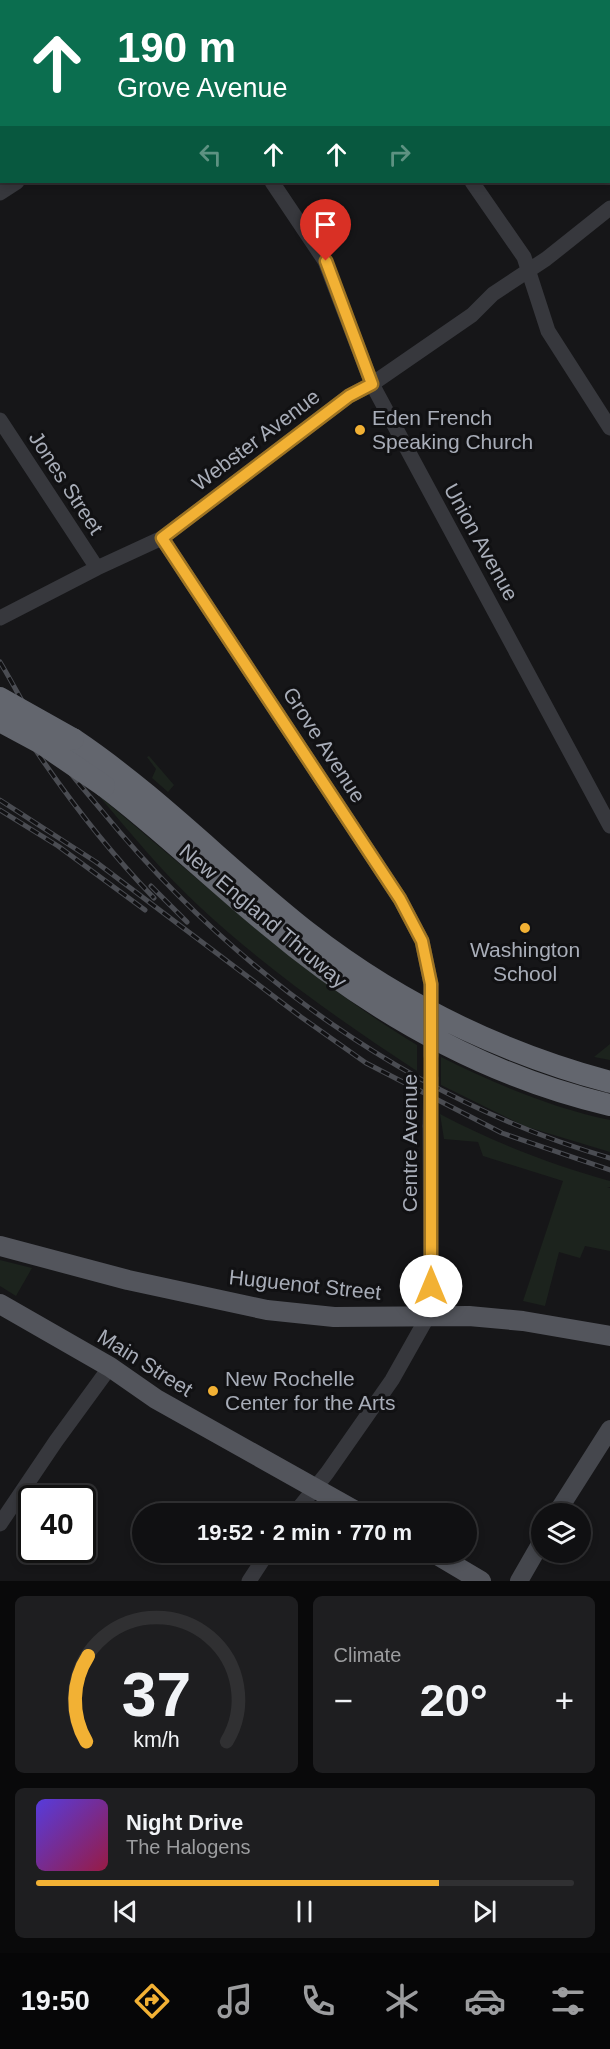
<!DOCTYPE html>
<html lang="en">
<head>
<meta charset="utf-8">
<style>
	body { margin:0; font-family:Helvetica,sans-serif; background:#1e1e20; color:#f1f3f6; height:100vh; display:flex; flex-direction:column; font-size:22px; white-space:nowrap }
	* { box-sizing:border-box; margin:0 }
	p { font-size:20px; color:#9c9d9f }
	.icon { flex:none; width:33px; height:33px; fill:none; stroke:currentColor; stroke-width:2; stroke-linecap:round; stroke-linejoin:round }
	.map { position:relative; height:1581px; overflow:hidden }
	.side { display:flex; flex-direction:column; gap:15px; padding:15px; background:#09090a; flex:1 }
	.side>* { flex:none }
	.hud { position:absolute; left:0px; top:0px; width:610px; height:183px; box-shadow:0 3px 9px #0003,0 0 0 2px #303032; background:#0b6e4f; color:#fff; overflow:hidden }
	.tools { position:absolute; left:531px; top:1503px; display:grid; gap:12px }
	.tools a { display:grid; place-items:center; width:60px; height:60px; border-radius:50%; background:#101012; box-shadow:0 3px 9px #0003,0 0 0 2px #303032; font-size:30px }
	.speed { position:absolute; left:18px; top:1485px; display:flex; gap:12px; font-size:30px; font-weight:700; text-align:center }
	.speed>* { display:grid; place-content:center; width:78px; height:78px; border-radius:50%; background:#101012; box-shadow:0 3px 9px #0003,0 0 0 2px #303032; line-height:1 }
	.speed .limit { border:3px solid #111; border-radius:9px; background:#fff; color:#111 }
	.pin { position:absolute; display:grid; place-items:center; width:51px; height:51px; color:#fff; margin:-62px -26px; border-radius:50% 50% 50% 0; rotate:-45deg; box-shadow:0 0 6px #0007 }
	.pin .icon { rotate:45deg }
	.me { position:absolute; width:66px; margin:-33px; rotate:0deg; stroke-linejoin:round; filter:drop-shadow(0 0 4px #0008) }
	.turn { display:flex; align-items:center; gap:21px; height:126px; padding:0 18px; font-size:27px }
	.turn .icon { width:78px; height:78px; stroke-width:2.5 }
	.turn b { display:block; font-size:42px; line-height:51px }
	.lanes { display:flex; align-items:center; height:57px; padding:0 18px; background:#0003; justify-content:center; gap:30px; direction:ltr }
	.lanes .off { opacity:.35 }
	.big { font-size:45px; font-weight:800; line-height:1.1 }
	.side .widget { flex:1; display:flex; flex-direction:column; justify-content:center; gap:9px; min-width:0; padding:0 21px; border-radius:9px; background:#1e1e20 }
	.side .dial { align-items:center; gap:0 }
	.dial svg { height:156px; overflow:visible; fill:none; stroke:#303032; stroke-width:7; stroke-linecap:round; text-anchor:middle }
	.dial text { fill:#f1f3f6; stroke:none }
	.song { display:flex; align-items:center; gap:18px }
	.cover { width:72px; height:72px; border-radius:9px; background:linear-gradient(135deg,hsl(250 70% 55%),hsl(340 70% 35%)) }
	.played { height:6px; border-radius:3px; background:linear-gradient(90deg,#f2b134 75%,#303032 75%) }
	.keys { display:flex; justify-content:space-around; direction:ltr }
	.heat { display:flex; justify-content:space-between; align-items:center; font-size:33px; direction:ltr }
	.side .tiles { flex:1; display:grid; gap:15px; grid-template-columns:1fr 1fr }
	.widget:last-child { grid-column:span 2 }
	.trip { position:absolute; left:132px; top:1503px; width:345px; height:60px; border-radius:30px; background:#101012; box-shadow:0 3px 9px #0003,0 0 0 2px #303032; font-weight:800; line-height:60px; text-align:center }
	.tabs { display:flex; height:96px; justify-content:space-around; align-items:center; background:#060607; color:#9c9d9f }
	.tabs .icon { width:42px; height:42px }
	.tabs .on { color:#f2b134 }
	.tabs b { font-size:27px; color:#f1f3f6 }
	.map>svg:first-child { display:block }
	.green { fill:#1c231d }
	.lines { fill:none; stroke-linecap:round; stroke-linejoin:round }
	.tertiary { stroke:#37383d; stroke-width:15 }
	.secondary { stroke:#45474d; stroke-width:18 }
	.primary { stroke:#53555c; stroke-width:20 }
	.motorway { stroke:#63666e; stroke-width:22 }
	.rail-casing { stroke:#4a4c52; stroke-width:5 }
	.rail { stroke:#111113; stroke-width:3; stroke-dasharray:9; stroke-linecap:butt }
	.tertiary-bridge { stroke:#37383d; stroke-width:15 }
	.motorway-bridge { stroke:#63666e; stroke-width:22 }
	.route-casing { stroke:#9d7322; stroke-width:15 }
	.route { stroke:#f2b134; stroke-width:10 }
	.poi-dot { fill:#f2b134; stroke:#111113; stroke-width:2 }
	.labels { text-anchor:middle; stroke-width:6; stroke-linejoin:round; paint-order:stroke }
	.poi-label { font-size:21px; fill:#a8adb8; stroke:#111113; text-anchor:start }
	.street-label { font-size:21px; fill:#a8adb8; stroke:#111113 }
</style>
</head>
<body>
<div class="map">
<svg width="610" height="1581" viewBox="0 0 610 1581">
	<rect width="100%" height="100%" fill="#161618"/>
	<path class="green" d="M 149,756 L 174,785 L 168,792 L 152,778 L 156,769 L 147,757 Z
		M 99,796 C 204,882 301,975 417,1045 L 417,1071 C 342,1022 267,969 201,908 C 164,874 132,835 99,796 Z
		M 610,1044 L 610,1060 L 594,1057 Z
		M 441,1057 C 493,1083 552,1108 610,1120 L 610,1152 L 524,1126 L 441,1085 Z
		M 440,1114 C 495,1143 550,1164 610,1181 L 610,1187 L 607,1187 L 610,1188 L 610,1251 L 585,1246 L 580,1258 L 559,1252 L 545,1306 L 523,1301 L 563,1181 L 483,1156 L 478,1142 L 444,1139 Z
		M 0,1260 L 32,1268 L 16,1296 L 0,1286 Z"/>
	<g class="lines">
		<path class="tertiary" d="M 150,0 L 151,2
			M 347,0 L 348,2
			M 284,2 L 286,0
			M 272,182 L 325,261 L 372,384 L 610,826
			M 472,182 L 524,257 L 548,331 L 610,428
			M 0,193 L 17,182
			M 0,420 L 97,568
			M 162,538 L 400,899 L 422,941 L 431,984
			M 0,618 L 97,568 L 162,538 L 349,396 L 372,384 L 472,315 L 493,294 L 546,259 L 610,208
			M 294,1514 L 327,1473 L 392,1380 L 428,1316 L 431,1304 L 430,1126
			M 0,1524 L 56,1441 L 110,1367
			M 249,1581 L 268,1552"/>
		<path class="secondary" d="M 556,1514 L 610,1429
			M 519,1581 L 542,1541"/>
		<path class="primary" d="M 0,1246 L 128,1280 L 267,1310 L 334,1317 L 469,1316 L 523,1321 L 610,1336
			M 0,1304 L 110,1367 L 156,1399 L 361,1514
			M 432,1552 L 481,1581"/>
		<path class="motorway" d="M 73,739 C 158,796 227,869 307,932 C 398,1003 499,1052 610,1082
			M 104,786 C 161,829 212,879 267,924 C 368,1009 481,1075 610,1105"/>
		<g class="rail-casing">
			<path id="rail" d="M 0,662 C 14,685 26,710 41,733 C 58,760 81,786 102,811 C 233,971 410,1100 610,1158
				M 0,695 C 45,768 95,837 154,898
				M 0,800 L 96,862 L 301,1017 L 366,1063 L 502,1133 L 610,1170
				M 0,810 L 58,846 L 145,910
				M 151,886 L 187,922"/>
		</g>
		<use href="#rail" class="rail"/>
		<path class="tertiary-bridge" d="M 431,984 L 431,1056
			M 430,1126 L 431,1078"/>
		<path class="motorway-bridge" d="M 0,698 L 73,739
			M 0,721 L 41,743 L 104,786"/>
	</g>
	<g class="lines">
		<g class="route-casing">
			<path id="route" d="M 326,261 L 372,384 L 349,396 L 162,538 L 400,899 L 422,941 L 431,984 L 431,1286"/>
		</g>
		<use href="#route" class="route"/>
	</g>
	<g class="poi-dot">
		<circle cx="360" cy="430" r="6"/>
		<circle cx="525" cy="928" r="6"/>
		<circle cx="213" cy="1391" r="6"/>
	</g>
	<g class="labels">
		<g class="poi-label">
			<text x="372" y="425">Eden French<tspan x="372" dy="24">Speaking Church</tspan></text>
			<text x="525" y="957" text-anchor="middle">Washington<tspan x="525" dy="24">School</tspan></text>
			<text x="225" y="1386">New Rochelle<tspan x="225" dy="24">Center for the Arts</tspan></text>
		</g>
		<g class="street-label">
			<text transform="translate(256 440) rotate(-37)" y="7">Webster Avenue</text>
			<text transform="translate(66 483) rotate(57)" y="7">Jones Street</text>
			<text transform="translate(481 542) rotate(61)" y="7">Union Avenue</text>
			<text transform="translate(324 745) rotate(57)" y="7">Grove Avenue</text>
			<text transform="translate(263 916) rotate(40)" y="7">New England Thruway</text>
			<text transform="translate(410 1143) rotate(-90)" y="7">Centre Avenue</text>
			<text transform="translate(305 1285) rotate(6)" y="7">Huguenot Street</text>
			<text transform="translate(145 1363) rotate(32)" y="7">Main Street</text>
		</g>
	</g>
</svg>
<div class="tools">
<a><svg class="icon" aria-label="layers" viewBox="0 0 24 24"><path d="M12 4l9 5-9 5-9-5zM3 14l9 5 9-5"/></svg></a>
</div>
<div class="speed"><div class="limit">40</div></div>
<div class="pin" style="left:326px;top:261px;background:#d93025"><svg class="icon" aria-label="arrive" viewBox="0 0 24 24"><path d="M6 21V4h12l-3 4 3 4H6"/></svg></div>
<svg class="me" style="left:431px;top:1286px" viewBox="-20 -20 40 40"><circle r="19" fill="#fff"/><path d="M0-13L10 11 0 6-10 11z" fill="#f2b134"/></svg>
<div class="trip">19:52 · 2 min · 770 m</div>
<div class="hud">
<div class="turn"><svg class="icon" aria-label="ahead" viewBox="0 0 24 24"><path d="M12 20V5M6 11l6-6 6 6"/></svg><div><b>190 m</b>Grove Avenue</div></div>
<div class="lanes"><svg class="icon off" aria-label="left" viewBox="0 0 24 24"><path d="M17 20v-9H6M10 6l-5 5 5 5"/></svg><svg class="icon" aria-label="ahead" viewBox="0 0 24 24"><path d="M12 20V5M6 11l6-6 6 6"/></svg><svg class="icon" aria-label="ahead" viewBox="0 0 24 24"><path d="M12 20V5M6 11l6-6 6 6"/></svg><svg class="icon off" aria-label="right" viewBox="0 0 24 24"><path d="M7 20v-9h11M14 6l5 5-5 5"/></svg></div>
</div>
</div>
<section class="side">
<div class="tiles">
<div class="widget dial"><svg viewBox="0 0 100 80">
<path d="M14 69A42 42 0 1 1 86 69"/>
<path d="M14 69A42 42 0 0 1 15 25" stroke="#f2b134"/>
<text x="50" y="56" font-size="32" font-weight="700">37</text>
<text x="50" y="72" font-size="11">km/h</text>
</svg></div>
<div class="widget"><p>Climate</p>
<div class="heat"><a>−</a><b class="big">20°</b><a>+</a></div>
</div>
<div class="widget">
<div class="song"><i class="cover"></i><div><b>Night Drive</b><p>The Halogens</p></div></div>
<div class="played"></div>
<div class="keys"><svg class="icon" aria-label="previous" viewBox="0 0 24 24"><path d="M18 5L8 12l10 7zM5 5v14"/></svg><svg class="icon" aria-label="pause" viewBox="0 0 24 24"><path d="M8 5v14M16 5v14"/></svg><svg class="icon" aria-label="next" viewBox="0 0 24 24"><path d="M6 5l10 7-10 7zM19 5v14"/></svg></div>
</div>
</div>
</section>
<nav class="tabs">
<b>19:50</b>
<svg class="icon on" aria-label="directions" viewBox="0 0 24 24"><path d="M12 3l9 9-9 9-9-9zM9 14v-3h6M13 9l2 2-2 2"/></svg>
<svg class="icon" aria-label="music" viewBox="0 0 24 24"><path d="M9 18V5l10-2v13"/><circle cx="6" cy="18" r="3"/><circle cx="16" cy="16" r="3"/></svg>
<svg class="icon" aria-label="phone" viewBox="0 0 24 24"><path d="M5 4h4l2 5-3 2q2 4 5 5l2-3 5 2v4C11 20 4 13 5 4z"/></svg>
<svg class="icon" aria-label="climate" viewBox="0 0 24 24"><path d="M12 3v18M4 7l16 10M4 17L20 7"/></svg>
<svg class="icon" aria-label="car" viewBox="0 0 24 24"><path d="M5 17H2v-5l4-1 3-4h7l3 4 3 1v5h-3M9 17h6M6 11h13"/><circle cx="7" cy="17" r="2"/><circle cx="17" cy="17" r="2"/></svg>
<svg class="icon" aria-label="filters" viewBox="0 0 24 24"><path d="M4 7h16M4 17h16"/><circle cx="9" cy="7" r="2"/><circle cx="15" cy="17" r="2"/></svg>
</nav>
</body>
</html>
